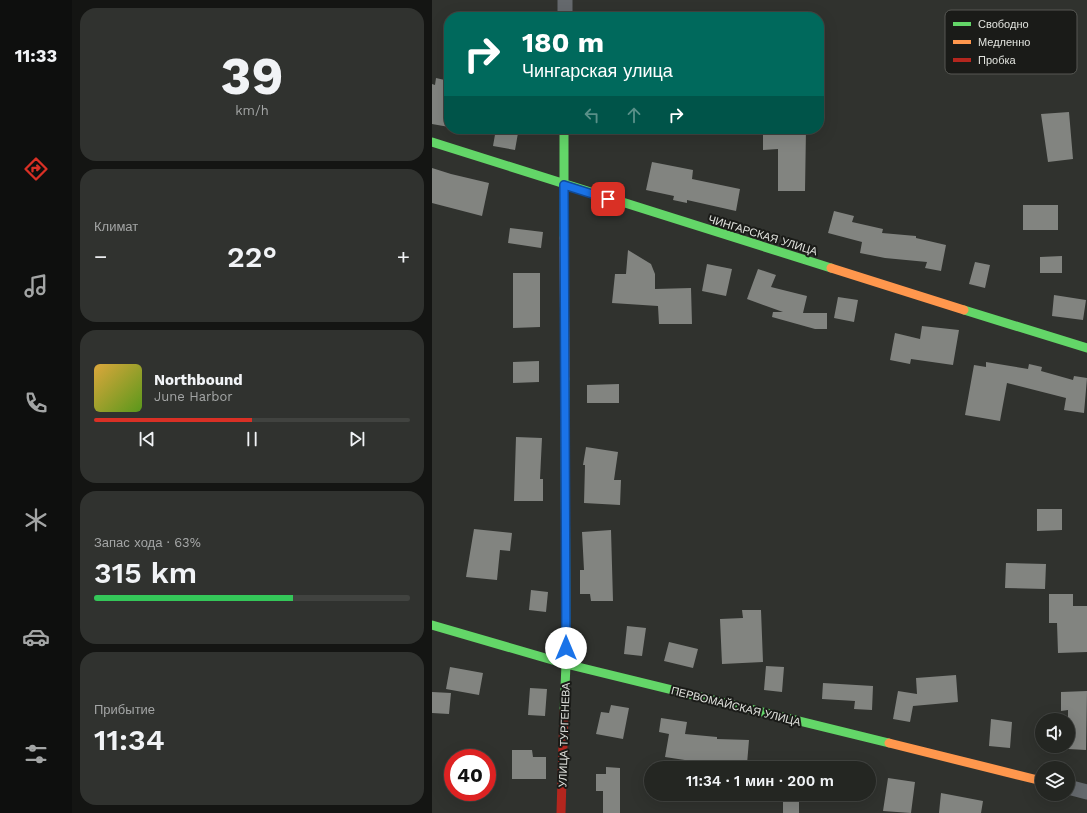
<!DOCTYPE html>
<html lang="ru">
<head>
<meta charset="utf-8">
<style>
	body { margin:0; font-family:"Work Sans",sans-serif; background:#30322f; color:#f1f3f6; height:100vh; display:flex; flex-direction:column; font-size:15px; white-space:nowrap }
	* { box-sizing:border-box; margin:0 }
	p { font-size:13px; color:#a3a5a5 }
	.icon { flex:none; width:22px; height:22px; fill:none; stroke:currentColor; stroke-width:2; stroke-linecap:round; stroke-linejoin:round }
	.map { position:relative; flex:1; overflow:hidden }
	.details { display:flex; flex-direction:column; gap:8px; padding:8px; background:#141513; width:360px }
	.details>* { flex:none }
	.banner { position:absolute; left:12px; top:12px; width:380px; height:122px; border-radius:16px; box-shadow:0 4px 16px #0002,0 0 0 1px #414340; background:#00695c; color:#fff; overflow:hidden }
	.tools { position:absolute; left:603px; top:713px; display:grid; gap:8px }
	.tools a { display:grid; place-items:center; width:40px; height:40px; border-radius:50%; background:#242622; box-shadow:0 4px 16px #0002,0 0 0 1px #414340; font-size:20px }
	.speed { position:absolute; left:12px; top:749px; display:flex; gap:8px; font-size:20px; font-weight:700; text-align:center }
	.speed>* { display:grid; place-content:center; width:52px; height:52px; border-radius:50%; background:#242622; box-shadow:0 4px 16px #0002,0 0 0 1px #414340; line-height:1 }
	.speed .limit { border:6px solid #d22; background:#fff; color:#111 }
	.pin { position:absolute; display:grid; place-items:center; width:34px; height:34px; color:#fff; margin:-17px; border-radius:8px; box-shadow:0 2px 6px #0006 }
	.me { position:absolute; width:44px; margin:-22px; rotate:0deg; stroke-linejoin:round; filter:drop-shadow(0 0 3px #0008) }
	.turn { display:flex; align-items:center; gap:14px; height:84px; padding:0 12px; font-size:18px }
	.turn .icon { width:52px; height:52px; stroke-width:2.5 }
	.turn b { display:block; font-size:28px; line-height:34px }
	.lanes { display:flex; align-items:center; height:38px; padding:0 12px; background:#0003; justify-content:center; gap:20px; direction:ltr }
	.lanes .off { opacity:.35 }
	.big { font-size:30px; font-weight:600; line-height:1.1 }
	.details .tile { flex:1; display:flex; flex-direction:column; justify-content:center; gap:6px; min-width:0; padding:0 14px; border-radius:16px; background:#30322f }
	.details .dial { align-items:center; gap:0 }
	.dial b { font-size:52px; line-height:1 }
	.song { display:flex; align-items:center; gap:12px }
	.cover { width:48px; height:48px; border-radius:6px; background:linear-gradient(135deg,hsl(40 70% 55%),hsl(90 70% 35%)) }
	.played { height:4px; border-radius:2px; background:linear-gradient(90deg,#d93025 50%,#414340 50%) }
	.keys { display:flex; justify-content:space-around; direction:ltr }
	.heat { display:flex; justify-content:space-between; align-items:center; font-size:22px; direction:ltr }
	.charge { height:6px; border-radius:3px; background:linear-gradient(90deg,#34c759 63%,#414340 0) }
	.trip { position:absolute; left:212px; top:761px; width:232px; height:40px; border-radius:20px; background:#242622; box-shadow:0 4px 16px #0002,0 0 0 1px #414340; font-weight:600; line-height:40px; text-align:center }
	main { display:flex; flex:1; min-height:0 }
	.menu { display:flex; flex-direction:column; width:72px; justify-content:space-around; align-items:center; background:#0e0f0e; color:#a3a5a5 }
	.menu .icon { width:28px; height:28px }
	.menu .active { color:#d93025 }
	.menu b { font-size:18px; color:#f1f3f6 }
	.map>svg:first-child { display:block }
	.building { fill:#828480 }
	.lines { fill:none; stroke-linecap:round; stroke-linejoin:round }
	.street { stroke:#65696d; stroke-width:15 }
	.fast { stroke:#63d668; stroke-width:9 }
	.slow { stroke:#ff974d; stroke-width:9 }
	.jam { stroke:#b3261e; stroke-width:9 }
	.route-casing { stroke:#114b97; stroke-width:10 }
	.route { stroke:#1a73e8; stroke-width:7 }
	.labels { text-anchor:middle; stroke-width:4; stroke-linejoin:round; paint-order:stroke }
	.street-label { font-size:11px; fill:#e1e3de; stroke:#1a1b18 }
	.key { fill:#1a1b18; stroke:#565753; stroke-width:1 }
	.key-label { font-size:11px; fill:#e1e3de }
</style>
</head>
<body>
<main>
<nav class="menu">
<b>11:33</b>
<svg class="icon active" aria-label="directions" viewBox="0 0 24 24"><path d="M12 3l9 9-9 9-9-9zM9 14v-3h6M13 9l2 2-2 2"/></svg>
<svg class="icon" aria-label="music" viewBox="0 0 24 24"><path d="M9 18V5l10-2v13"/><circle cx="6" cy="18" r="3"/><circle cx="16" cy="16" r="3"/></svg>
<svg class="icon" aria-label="phone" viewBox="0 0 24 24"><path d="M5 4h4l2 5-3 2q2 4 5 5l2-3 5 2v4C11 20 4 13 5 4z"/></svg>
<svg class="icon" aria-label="climate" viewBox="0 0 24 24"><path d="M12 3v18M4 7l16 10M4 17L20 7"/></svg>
<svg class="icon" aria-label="car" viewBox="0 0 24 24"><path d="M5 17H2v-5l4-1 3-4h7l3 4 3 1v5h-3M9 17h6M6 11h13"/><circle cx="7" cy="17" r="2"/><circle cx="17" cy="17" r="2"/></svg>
<svg class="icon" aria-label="filters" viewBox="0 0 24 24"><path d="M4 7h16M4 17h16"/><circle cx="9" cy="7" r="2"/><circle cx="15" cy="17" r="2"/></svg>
</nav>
<section class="details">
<div class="tile dial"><b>39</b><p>km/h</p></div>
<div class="tile"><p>Климат</p>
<div class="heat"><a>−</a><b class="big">22°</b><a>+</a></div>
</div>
<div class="tile">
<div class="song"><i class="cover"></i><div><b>Northbound</b><p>June Harbor</p></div></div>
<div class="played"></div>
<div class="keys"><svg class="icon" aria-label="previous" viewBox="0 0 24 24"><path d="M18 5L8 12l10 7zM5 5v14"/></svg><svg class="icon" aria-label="pause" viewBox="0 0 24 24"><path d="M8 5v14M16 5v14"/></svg><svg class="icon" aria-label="next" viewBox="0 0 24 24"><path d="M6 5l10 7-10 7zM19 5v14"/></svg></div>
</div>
<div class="tile"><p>Запас хода · 63%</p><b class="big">315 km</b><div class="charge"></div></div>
<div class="tile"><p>Прибытие</p><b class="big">11:34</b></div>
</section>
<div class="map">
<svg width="655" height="813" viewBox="0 0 655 813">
	<rect width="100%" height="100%" fill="#30322e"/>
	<path class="building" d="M 4,78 L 17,81 L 17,127 L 0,124 L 0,84 L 3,85 Z
		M 637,112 L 641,159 L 616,162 L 609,114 Z
		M 64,129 L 86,133 L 83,150 L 61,146 Z
		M 331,129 L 374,129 L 373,191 L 346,191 L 346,149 L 331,150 Z
		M 220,162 L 261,170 L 260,179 L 308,189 L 304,211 L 255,200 L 255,203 L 241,200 L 242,196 L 214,190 Z
		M 0,168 L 19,174 L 57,183 L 50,216 L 0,203 Z
		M 591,205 L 626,205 L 626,230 L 591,230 Z
		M 402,211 L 422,216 L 420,222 L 451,229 L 450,233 L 484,236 L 484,238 L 514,245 L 509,271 L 493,268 L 495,262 L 453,258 L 428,253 L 430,242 L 396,233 Z
		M 78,228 L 111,232 L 109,248 L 76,243 Z
		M 196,250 L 219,264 L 223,274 L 223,289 L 259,288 L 260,324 L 227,324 L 226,306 L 180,303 L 183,274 L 194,274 Z
		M 630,256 L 630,273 L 608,273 L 608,257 Z
		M 543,262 L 558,265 L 553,288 L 537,284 Z
		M 275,264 L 300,269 L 294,296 L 270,291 Z
		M 326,269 L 344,275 L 339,287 L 375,296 L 371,313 L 395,313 L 395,329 L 383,329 L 340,317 L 341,312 L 351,312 L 315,299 Z
		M 81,273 L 108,273 L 108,327 L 81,328 Z
		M 622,295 L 654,300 L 651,320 L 620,316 Z
		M 406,297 L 426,300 L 422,322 L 402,318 Z
		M 490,326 L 527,330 L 521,365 L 479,359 L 478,364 L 458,360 L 463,333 L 488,339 Z
		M 107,361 L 107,382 L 81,383 L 81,362 Z
		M 554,362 L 596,369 L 597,364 L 610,367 L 609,371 L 641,380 L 642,376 L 655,378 L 652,413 L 632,410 L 634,398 L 575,383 L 568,421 L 533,415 L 542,365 L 554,367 Z
		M 187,384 L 187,403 L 155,403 L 155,385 Z
		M 84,437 L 110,438 L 108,479 L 111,479 L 111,501 L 82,501 Z
		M 154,447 L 186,452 L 182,480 L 189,480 L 188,505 L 152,503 L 153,465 L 151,465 Z
		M 605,509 L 630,509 L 630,530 L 605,531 Z
		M 42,529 L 80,533 L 78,551 L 68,550 L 65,580 L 34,577 Z
		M 179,530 L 181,601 L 159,601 L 158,594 L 148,594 L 148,570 L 152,570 L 150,532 Z
		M 574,563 L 614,564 L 613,589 L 573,588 Z
		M 99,590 L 116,592 L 114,612 L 97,610 Z
		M 617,594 L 641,594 L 641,606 L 655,606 L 655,652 L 626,653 L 625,623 L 617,623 Z
		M 310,610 L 329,610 L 331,662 L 290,664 L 288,619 L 311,618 Z
		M 195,626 L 214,628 L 210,656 L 192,654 Z
		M 237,642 L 266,649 L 261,668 L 232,661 Z
		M 334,666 L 352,667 L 350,692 L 332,690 Z
		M 18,667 L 51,673 L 47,695 L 14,689 Z
		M 524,675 L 526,702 L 481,706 L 478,722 L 461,719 L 466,691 L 485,694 L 484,678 Z
		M 391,683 L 441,686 L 440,710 L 422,709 L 423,701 L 390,699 Z
		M 98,688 L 115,689 L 113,716 L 96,715 Z
		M 655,691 L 654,750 L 636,749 L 636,710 L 629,711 L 629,692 Z
		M 0,692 L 19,693 L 17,714 L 0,713 Z
		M 179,705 L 197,708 L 191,739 L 164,734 L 169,712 L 177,713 Z
		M 229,718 L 255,722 L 253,734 L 285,737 L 285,739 L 317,740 L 315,764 L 283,762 L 282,768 L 266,768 L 266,762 L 233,757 L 237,734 L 227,732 Z
		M 559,719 L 580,722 L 578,748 L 557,746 Z
		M 80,750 L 100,750 L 101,757 L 114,757 L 114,779 L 80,779 Z
		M 174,767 L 188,768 L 188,813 L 171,813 L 171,791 L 164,791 L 164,774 L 174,774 Z
		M 456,778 L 483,782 L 479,813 L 451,811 Z
		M 509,793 L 551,801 L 549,813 L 507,813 Z
		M 351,798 L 367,798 L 367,813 L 351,813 Z"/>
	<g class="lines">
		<path class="street" d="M 133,17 L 133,0
			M 636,787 L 655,792"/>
		<path class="fast" d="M 132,129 L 132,238
			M 0,142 L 399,268
			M 532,310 L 655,348
			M 0,625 L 134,664 L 457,743
			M 132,711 L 134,664 L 133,379"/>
		<path class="slow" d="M 132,238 L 133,379
			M 399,268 L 532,310
			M 457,743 L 610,781"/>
		<path class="jam" d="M 129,813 L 132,711"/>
	</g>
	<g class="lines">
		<g class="route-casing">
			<path id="route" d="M 134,648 L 132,185 L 176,199"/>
		</g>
		<use href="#route" class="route"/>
	</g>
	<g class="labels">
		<g class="street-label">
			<text transform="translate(331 235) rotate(17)" y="4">ЧИНГАРСКАЯ УЛИЦА</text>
			<text transform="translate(304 706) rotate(14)" y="4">ПЕРВОМАЙСКАЯ УЛИЦА</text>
			<text transform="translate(132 735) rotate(-88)" y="4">УЛИЦА ТУРГЕНЕВА</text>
		</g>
	</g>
	<rect x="513" y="10" width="132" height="64" rx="6" class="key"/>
	<rect x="521" y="22" width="18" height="4" fill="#63d668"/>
	<rect x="521" y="40" width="18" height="4" fill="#ff974d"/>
	<rect x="521" y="58" width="18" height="4" fill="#b3261e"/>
	<g class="key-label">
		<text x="546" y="28">Свободно</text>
		<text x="546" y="46">Медленно</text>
		<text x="546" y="64">Пробка</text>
	</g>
</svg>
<div class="tools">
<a><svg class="icon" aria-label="sound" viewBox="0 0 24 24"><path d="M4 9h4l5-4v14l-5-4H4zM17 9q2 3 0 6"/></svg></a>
<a><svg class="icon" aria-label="layers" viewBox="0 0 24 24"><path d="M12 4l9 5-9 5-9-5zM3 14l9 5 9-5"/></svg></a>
</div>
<div class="speed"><div class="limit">40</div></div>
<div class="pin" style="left:176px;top:199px;background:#d93025"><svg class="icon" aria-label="arrive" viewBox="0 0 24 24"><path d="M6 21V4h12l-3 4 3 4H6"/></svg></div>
<svg class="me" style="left:134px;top:648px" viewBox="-20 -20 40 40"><circle r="19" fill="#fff"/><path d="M0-13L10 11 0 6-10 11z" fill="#1a73e8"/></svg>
<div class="trip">11:34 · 1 мин · 200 m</div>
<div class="banner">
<div class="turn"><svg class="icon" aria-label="right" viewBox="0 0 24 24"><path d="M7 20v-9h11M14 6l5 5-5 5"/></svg><div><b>180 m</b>Чингарская улица</div></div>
<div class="lanes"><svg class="icon off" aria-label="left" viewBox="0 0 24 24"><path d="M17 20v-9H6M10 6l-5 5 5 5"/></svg><svg class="icon off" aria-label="ahead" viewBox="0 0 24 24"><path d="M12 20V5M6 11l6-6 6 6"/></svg><svg class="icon" aria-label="right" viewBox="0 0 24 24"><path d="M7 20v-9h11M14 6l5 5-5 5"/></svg></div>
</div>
</div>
</main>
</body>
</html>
